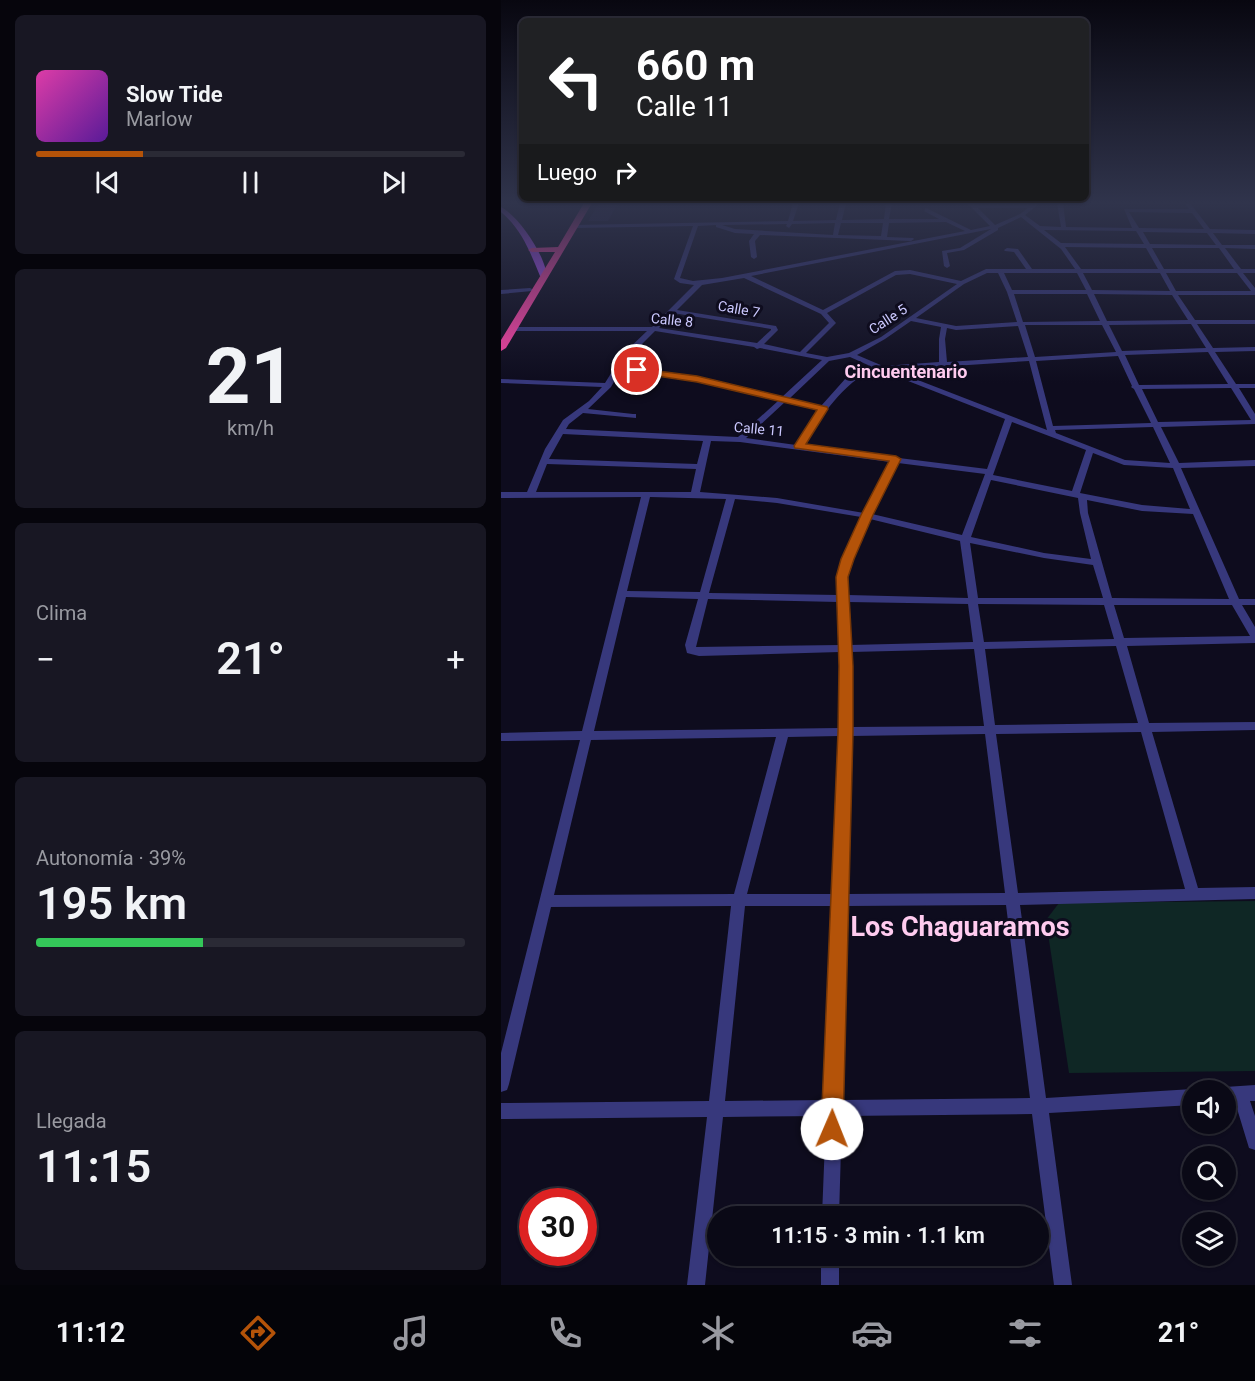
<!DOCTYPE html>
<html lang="es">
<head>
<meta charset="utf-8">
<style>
	body { margin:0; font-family:Roboto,sans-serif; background:#181723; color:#f1f3f6; height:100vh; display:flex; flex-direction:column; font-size:22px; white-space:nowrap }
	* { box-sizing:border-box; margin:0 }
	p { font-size:20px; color:#999aa1 }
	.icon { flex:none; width:33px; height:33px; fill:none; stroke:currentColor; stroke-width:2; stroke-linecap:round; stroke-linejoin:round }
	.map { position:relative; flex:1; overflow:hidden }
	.details { display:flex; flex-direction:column; gap:15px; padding:15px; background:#06050c; width:501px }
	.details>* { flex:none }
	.banner { position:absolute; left:18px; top:18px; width:570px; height:183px; border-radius:9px; box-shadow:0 2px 4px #0004,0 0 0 2px #2a2a35; background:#202124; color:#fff; overflow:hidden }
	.fabs { position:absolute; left:681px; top:1080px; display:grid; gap:12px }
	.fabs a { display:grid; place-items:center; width:54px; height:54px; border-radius:50%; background:#0a0916; box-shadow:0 2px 4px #0004,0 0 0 2px #2a2a35; font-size:30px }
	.speed { position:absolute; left:18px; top:1188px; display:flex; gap:12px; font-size:30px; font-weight:700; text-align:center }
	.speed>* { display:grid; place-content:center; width:78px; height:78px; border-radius:50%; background:#0a0916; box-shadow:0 2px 4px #0004,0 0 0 2px #2a2a35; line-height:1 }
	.speed .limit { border:9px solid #d22; background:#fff; color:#111 }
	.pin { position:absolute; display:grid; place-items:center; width:51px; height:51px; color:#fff; margin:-26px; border:3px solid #fff; border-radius:50%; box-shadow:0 2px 6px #0007 }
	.me { position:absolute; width:66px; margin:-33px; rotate:1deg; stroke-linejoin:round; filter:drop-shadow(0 0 4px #0008) }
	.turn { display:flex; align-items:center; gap:21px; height:126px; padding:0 18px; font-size:27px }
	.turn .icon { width:78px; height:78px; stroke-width:2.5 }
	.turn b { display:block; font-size:42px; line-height:51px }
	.then { display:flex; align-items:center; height:57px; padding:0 18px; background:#0003; gap:12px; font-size:22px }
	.big { font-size:45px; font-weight:600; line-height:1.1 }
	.details .tile { flex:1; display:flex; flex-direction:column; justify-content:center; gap:9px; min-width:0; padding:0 21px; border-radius:9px; background:#181723 }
	.details .dial { align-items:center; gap:0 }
	.dial b { font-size:78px; line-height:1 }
	.song { display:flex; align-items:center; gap:18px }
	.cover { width:72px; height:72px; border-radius:9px; background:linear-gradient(135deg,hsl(320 70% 55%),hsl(270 70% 35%)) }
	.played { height:6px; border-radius:3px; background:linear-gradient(90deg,#b45309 25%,#2a2a35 25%) }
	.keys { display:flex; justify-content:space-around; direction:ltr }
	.heat { display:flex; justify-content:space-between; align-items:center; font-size:33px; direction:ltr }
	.charge { height:9px; border-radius:4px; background:linear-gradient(90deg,#34c759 39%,#2a2a35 0) }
	.trip { position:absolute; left:206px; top:1206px; width:342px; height:60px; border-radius:30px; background:#0a0916; box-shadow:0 2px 4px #0004,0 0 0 2px #2a2a35; font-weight:600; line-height:60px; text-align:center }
	.dock { display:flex; height:96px; justify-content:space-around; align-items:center; background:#040409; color:#999aa1 }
	.dock .icon { width:42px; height:42px }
	.dock .current { color:#b45309 }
	.dock b { font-size:27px; color:#f1f3f6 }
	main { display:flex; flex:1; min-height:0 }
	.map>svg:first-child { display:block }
	.green { fill:#0f2725 }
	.building { fill:#1e183e }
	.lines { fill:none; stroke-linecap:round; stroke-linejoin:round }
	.minor { fill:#37387c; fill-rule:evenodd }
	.major { fill:#b350fe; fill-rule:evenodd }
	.highway { fill:#fe45a8; fill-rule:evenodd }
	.route { fill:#b45309; stroke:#753606; stroke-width:1.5 }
	.labels { text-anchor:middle; stroke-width:6; stroke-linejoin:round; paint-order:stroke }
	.far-street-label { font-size:14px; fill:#ccc9ff; stroke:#0e0c1e }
	.far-district-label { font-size:18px; font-weight:bold; fill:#ffcbef; stroke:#0e0c1e }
	.near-district-label { font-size:27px; font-weight:bold; fill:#ffcbef; stroke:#0e0c1e }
</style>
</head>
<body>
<main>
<section class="details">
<div class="tile">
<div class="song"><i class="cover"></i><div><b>Slow Tide</b><p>Marlow</p></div></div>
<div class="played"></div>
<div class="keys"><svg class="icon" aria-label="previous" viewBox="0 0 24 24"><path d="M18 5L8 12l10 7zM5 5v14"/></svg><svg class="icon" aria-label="pause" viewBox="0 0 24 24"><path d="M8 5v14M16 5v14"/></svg><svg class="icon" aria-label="next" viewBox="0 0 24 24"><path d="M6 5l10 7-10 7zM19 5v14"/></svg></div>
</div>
<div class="tile dial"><b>21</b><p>km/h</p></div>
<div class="tile"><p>Clima</p>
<div class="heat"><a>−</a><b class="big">21°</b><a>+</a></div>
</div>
<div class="tile"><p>Autonomía · 39%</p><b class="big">195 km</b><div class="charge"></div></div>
<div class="tile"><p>Llegada</p><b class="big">11:15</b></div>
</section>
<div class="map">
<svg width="754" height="1285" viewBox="0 0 754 1285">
	<rect width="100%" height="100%" fill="#0e0c1e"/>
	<path class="green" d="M 754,901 L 754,1071 L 568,1073 L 545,920 L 558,903 Z"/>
	<path class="building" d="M 98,203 L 117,203 L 107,221 L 87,221 Z"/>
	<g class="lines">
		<path class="minor" d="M 292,203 L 298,203 L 292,221 L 335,220 L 339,203 L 345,203 L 341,220 L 383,219 L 385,203 L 391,203 L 388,219 L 438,219 L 423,211 L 425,208 L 470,230 L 489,226 L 466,203 L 473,204 L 539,203 L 524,215 L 539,226 L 560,227 L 556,203 L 562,203 L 565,227 L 631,228 L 623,209 L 688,209 L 683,203 L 689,203 L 709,229 L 754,230 L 754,234 L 712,233 L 721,245 L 754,245 L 754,249 L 724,248 L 740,269 L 754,269 L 754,273 L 742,273 L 754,288 L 754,295 L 677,295 L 694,320 L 754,320 L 754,324 L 696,324 L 712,348 L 754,347 L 754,351 L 714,352 L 735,384 L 754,384 L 754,388 L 738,388 L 754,414 L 754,424 L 660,427 L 678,463 L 754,460 L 754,466 L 680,468 L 738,599 L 754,599 L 754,605 L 741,605 L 754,627 L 754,643 L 626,646 L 648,723 L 754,722 L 754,730 L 651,732 L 697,888 L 754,887 L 754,899 L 519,905 L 545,1098 L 692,1089 L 696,1090 L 692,1090 L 692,1105 L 548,1113 L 571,1285 L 553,1285 L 531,1114 L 341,1116 L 338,1216 L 321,1216 L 325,1116 L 222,1117 L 204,1285 L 186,1285 L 206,1117 L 0,1119 L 0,1103 L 208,1101 L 230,906 L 50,907 L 8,1084 L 6,1090 L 0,1092 L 0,1053 L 79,740 L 0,741 L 0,733 L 81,731 L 140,497 L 0,498 L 0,492 L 26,492 L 44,449 L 62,420 L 88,401 L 101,387 L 0,383 L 0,379 L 104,383 L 122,354 L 146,331 L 11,331 L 8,329 L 11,327 L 151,327 L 193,285 L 179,283 L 173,279 L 192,226 L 73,228 L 71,227 L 71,225 L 287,221 ZM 477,208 L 527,208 L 519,214 L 494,225 ZM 628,212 L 691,213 L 703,229 L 638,228 ZM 520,217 L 560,249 L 574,269 L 531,269 L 517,249 L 506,248 L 503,250 L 504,251 L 513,252 L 525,269 L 485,269 L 460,281 L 409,270 L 394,271 L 322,310 L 250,276 L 490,229 L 459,248 L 441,251 L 443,266 L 446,268 L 449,266 L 446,253 L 463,250 L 497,230 L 497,228 ZM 445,222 L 464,231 L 221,278 L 192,281 L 179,278 L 197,226 L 215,225 L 215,227 L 234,233 L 253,234 L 248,241 L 250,257 L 253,259 L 256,257 L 254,241 L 259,235 L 410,241 L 413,239 L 412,238 L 386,237 L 388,223 ZM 334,223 L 332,235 L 234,229 L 221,225 L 286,224 L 285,226 L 288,228 L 291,224 ZM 340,223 L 382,223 L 380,236 L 337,235 ZM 543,230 L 635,231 L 643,244 L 560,243 ZM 642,232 L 706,233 L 715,245 L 649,244 ZM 564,247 L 645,248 L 657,269 L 580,269 ZM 651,248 L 718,248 L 733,269 L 663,269 ZM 486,273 L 497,273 L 506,292 L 516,322 L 455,326 L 415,318 L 463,284 ZM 503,273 L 576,273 L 585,290 L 511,290 ZM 582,273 L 659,273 L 669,291 L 591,290 ZM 665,273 L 736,273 L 750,291 L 675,291 ZM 409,274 L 456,284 L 380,337 L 348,353 L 326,357 L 305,353 L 335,323 L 326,313 L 395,275 ZM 243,278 L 320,314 L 328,323 L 299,352 L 263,344 L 277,330 L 275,326 L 176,310 L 201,285 ZM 513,294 L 586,294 L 599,321 L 522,322 ZM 593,294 L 671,295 L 687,320 L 606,321 ZM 172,313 L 270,329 L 270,330 L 256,343 L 158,328 ZM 410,321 L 440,327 L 438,339 L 438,362 L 382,366 L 356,355 L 384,339 ZM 690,324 L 705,348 L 621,351 L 608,325 ZM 524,325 L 601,325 L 615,352 L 534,357 ZM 517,326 L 527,357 L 446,362 L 444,339 L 446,328 L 455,330 ZM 154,331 L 253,347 L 256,349 L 259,348 L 321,360 L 281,397 L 196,377 L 122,367 L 128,357 ZM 707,352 L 727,384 L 638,385 L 624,355 ZM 617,356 L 631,386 L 630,387 L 633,389 L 650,423 L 552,426 L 535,361 ZM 349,357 L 367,365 L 345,378 L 320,406 L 288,399 L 328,361 ZM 528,361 L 546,430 L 391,370 ZM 374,368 L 504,419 L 486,469 L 302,446 C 322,414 340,385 374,368 ZM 119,371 L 196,381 L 277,401 L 237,437 L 65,429 L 68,424 L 82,413 L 135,418 L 135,414 L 132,414 L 87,409 L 110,387 ZM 730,388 L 750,420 L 657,422 L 641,389 ZM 284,402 L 317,410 L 295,445 L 245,438 ZM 511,422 L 585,450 L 571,491 L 492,475 ZM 652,427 L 669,463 L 624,460 L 555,433 L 554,430 ZM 62,434 L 202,441 L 196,464 L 48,459 ZM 210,441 L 239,442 L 389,462 L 363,513 L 276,498 L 199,492 ZM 592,453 L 623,465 L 672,468 L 689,509 L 641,505 L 579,493 ZM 397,463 L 484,474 L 461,535 L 371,514 ZM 46,464 L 195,469 L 190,492 L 35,492 ZM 490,480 L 577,498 L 579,513 L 590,559 L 543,553 L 470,537 ZM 149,497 L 225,499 L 199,592 L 126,591 ZM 234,499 L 276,503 L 360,517 L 341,559 L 336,577 L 337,595 L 208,593 ZM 586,500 L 641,511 L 692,514 L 728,599 L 611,598 L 587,513 ZM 369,519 L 459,541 L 467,598 L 347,595 C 345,564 356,547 369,519 ZM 469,543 L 543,558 L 592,565 L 602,598 L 477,598 ZM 125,597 L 197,599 L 184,645 L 186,653 L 198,656 L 339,652 L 338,728 L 93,731 ZM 207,599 L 337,602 L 339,645 L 195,647 ZM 347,602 L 467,604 L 472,642 L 349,645 ZM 477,604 L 603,605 L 613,639 L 483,642 ZM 613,605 L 731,605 L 749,636 L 623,638 ZM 615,646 L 637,723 L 494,725 L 484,649 ZM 473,649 L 483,726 L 350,727 L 350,652 ZM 640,732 L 684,889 L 517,893 L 495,734 ZM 484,734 L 504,893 L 346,894 L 350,736 ZM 338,736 L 333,894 L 246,894 L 287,737 ZM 275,737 L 233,894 L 53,895 L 90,740 ZM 505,905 L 529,1098 L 341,1100 L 346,906 ZM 244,906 L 332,906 L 325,1100 L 224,1101 Z
			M 29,288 L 31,289 L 31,291 L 0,294 L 0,290 Z
			M 754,1085 L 754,1101 L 749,1101 L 754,1116 L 754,1150 L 748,1148 L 734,1102 L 724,1103 L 724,1090 L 718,1090 L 724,1087 Z
			M 320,1256 L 338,1256 L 338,1285 L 320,1285 Z"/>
		<path class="major" d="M 0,207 C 18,216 46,258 46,278 L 39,276 C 29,252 21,230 0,212 Z"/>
		<path class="highway" d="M 83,203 L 91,203 L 5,348 L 0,351 L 0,340 L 54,252 L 31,252 L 27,250 L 31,248 L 57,247 Z"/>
	</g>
	<linearGradient id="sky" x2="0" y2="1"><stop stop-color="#080710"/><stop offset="0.53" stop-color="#30344c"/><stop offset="1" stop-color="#30344c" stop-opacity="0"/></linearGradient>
	<rect width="754" height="383" fill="url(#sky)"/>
	<path class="route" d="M 133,368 L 196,376 L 326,407 L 327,409 L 305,444 L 395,456 L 400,459 L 372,515 L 353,559 L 347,577 L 352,666 L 352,732 L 342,1129 L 339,1136 L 331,1139 L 324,1136 L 320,1129 L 337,732 L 338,666 L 335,577 L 340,559 L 360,515 L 388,461 L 294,448 L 293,446 L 316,410 L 196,382 L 136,373 L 132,370 Z"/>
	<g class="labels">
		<g class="far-street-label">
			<text transform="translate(238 309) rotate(10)" y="5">Calle 7</text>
			<text transform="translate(387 319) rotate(-33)" y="5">Calle 5</text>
			<text transform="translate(171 320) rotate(6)" y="5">Calle 8</text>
			<text transform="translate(258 429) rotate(5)" y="5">Calle 11</text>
		</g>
		<g class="far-district-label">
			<text x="405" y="378">Cincuentenario</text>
		</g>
		<g class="near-district-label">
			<text x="459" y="936">Los Chaguaramos</text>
		</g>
	</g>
</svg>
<div class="fabs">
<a><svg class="icon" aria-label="sound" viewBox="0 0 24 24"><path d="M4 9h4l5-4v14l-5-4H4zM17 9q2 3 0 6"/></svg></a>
<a><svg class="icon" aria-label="search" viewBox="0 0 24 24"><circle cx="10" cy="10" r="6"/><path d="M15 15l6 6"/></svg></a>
<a><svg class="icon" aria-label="layers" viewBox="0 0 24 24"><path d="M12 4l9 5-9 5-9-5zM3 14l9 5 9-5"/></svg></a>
</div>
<div class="speed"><div class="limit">30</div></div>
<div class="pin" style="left:136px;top:370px;background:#d93025"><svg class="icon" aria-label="arrive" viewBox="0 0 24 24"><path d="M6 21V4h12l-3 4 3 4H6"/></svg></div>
<svg class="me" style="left:331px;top:1129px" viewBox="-20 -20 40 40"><circle r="19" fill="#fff"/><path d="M0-13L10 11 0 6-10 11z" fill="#b45309"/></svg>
<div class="trip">11:15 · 3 min · 1.1 km</div>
<div class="banner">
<div class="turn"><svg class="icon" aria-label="left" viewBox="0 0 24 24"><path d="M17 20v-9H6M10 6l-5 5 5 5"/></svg><div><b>660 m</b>Calle 11</div></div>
<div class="then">Luego<svg class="icon" aria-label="right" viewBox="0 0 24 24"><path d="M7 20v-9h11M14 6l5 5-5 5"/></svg></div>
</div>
</div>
</main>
<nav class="dock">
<b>11:12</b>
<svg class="icon current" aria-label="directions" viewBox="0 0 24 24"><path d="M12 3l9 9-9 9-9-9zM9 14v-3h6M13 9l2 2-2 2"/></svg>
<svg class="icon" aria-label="music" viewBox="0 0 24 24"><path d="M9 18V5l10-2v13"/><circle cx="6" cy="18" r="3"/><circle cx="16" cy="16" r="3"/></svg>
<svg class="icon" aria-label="phone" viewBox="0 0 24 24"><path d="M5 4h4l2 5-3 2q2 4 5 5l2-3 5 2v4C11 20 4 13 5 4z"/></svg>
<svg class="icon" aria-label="climate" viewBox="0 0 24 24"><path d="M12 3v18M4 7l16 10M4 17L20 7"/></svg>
<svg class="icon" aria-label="car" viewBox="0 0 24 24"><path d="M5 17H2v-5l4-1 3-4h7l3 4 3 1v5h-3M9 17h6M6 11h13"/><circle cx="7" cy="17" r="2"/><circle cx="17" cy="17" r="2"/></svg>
<svg class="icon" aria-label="filters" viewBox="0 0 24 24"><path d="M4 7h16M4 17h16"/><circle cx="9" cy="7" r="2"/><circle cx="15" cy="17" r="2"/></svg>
<b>21°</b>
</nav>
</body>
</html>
